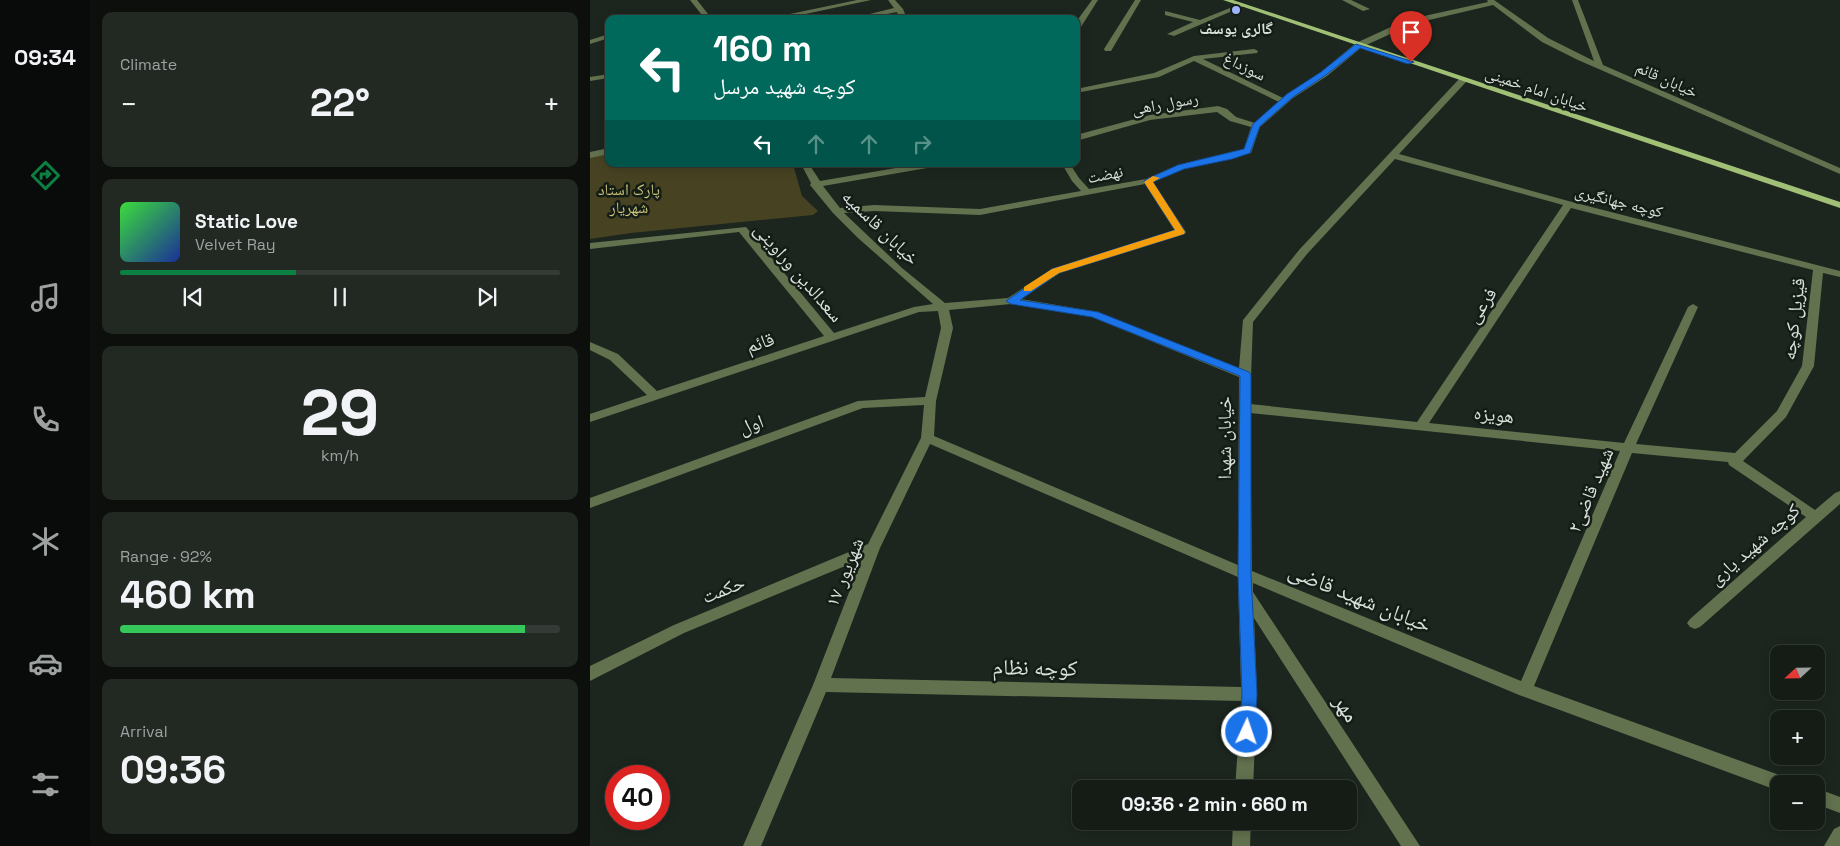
<!DOCTYPE html>
<html lang="en">
<head>
<meta charset="utf-8">
<style>
	body { margin:0; font-family:"Space Grotesk","Noto Naskh Arabic",sans-serif; background:#222923; color:#f1f3f6; height:100vh; display:flex; flex-direction:column; font-size:19px; white-space:nowrap }
	* { box-sizing:border-box; margin:0 }
	p { font-size:16px; color:#9da1a1 }
	.icon { flex:none; width:28px; height:28px; fill:none; stroke:currentColor; stroke-width:2; stroke-linecap:round; stroke-linejoin:round }
	.map { position:relative; flex:1; overflow:hidden }
	.side { display:flex; flex-direction:column; gap:12px; padding:12px; background:#0c0f0c; width:500px }
	.side>* { flex:none }
	.hud { position:absolute; left:15px; top:15px; width:475px; height:152px; border-radius:10px; box-shadow:0 2px 12px #0003,0 0 0 1px #343a35; background:#00695c; color:#fff; overflow:hidden }
	.needle { width:32px; rotate:248deg }
	.fabs { position:absolute; left:1180px; top:645px; display:grid; gap:10px }
	.fabs a { display:grid; place-items:center; width:55px; height:55px; border-radius:10px; background:#151c16; box-shadow:0 2px 12px #0003,0 0 0 1px #343a35; font-size:25px }
	.speed { position:absolute; left:15px; top:765px; display:flex; gap:10px; font-size:25px; font-weight:700; text-align:center }
	.speed>* { display:grid; place-content:center; width:65px; height:65px; border-radius:50%; background:#151c16; box-shadow:0 2px 12px #0003,0 0 0 1px #343a35; line-height:1 }
	.speed .limit { border:8px solid #d22; background:#fff; color:#111 }
	.pin { position:absolute; display:grid; place-items:center; width:42px; height:42px; color:#fff; margin:-51px -21px; border-radius:50% 50% 50% 0; rotate:-45deg; box-shadow:0 0 5px #0007 }
	.pin .icon { rotate:45deg }
	.me { position:absolute; width:55px; margin:-28px; rotate:3deg; stroke-linejoin:round; filter:drop-shadow(0 0 4px #0008) }
	.turn { display:flex; align-items:center; gap:18px; height:105px; padding:0 25px; font-size:22px }
	.turn .icon { width:65px; height:65px; stroke-width:2.5 }
	.turn b { display:block; font-size:35px; line-height:42px }
	.lanes { display:flex; align-items:center; height:48px; padding:0 25px; background:#0003; justify-content:center; gap:25px; direction:ltr }
	.lanes .off { opacity:.35 }
	.big { font-size:38px; font-weight:600; line-height:1.1 }
	.side .card { flex:1; display:flex; flex-direction:column; justify-content:center; gap:8px; min-width:0; padding:0 18px; border-radius:10px; background:#222923 }
	.side .dial { align-items:center; gap:0 }
	.dial b { font-size:65px; line-height:1 }
	.song { display:flex; align-items:center; gap:15px }
	.cover { width:60px; height:60px; border-radius:8px; background:linear-gradient(135deg,hsl(120 70% 55%),hsl(230 70% 35%)) }
	.played { height:5px; border-radius:2px; background:linear-gradient(90deg,#0b8043 40%,#343a35 40%) }
	.keys { display:flex; justify-content:space-around; direction:ltr }
	.heat { display:flex; justify-content:space-between; align-items:center; font-size:28px; direction:ltr }
	.charge { height:8px; border-radius:4px; background:linear-gradient(90deg,#34c759 92%,#343a35 0) }
	.trip { position:absolute; left:482px; top:780px; width:285px; height:50px; border-radius:10px; background:#151c16; box-shadow:0 2px 12px #0003,0 0 0 1px #343a35; font-weight:600; line-height:50px; text-align:center }
	main { display:flex; flex:1; min-height:0 }
	.menu { display:flex; flex-direction:column; width:90px; justify-content:space-around; align-items:center; background:#080b09; color:#9da1a1 }
	.menu .icon { width:35px; height:35px }
	.menu .active { color:#0b8043 }
	.menu b { font-size:22px; color:#f1f3f6 }
	.map>svg:first-child { display:block }
	.green { fill:#474322 }
	.lines { fill:none; stroke-linecap:round; stroke-linejoin:round }
	.minor { fill:#62714e; fill-rule:evenodd }
	.major { fill:#a1c076; fill-rule:evenodd }
	.route { fill:#1a73e8; stroke:#114b97 }
	.slow { fill:#f59e0b }
	.poi-dot { fill:#9eb4fd; stroke:#131c15; stroke-width:2 }
	.labels { text-anchor:middle; stroke-width:5; stroke-linejoin:round; paint-order:stroke }
	.far-poi-label { font-size:16px; font-weight:bold; fill:#dae0db; stroke:#131c15 }
	.far-street-label { font-size:16px; fill:#dae0db; stroke:#131c15 }
	.far-park-label { font-size:16px; fill:#cac27a; stroke:#131c15 }
	.street-label { font-size:19px; fill:#dae0db; stroke:#131c15 }
	.near-street-label { font-size:22px; fill:#dae0db; stroke:#131c15 }
</style>
</head>
<body>
<main>
<nav class="menu">
<b>09:34</b>
<svg class="icon active" aria-label="directions" viewBox="0 0 24 24"><path d="M12 3l9 9-9 9-9-9zM9 14v-3h6M13 9l2 2-2 2"/></svg>
<svg class="icon" aria-label="music" viewBox="0 0 24 24"><path d="M9 18V5l10-2v13"/><circle cx="6" cy="18" r="3"/><circle cx="16" cy="16" r="3"/></svg>
<svg class="icon" aria-label="phone" viewBox="0 0 24 24"><path d="M5 4h4l2 5-3 2q2 4 5 5l2-3 5 2v4C11 20 4 13 5 4z"/></svg>
<svg class="icon" aria-label="climate" viewBox="0 0 24 24"><path d="M12 3v18M4 7l16 10M4 17L20 7"/></svg>
<svg class="icon" aria-label="car" viewBox="0 0 24 24"><path d="M5 17H2v-5l4-1 3-4h7l3 4 3 1v5h-3M9 17h6M6 11h13"/><circle cx="7" cy="17" r="2"/><circle cx="17" cy="17" r="2"/></svg>
<svg class="icon" aria-label="filters" viewBox="0 0 24 24"><path d="M4 7h16M4 17h16"/><circle cx="9" cy="7" r="2"/><circle cx="15" cy="17" r="2"/></svg>
</nav>
<section class="side">
<div class="card"><p>Climate</p>
<div class="heat"><a>−</a><b class="big">22°</b><a>+</a></div>
</div>
<div class="card">
<div class="song"><i class="cover"></i><div><b>Static Love</b><p>Velvet Ray</p></div></div>
<div class="played"></div>
<div class="keys"><svg class="icon" aria-label="previous" viewBox="0 0 24 24"><path d="M18 5L8 12l10 7zM5 5v14"/></svg><svg class="icon" aria-label="pause" viewBox="0 0 24 24"><path d="M8 5v14M16 5v14"/></svg><svg class="icon" aria-label="next" viewBox="0 0 24 24"><path d="M6 5l10 7-10 7zM19 5v14"/></svg></div>
</div>
<div class="card dial"><b>29</b><p>km/h</p></div>
<div class="card"><p>Range · 92%</p><b class="big">460 km</b><div class="charge"></div></div>
<div class="card"><p>Arrival</p><b class="big">09:36</b></div>
</section>
<div class="map">
<svg width="1250" height="846" viewBox="0 0 1250 846">
	<rect width="100%" height="100%" fill="#1c261e"/>
	<path class="green" d="M 19,151 L 19,164 L 203,164 L 212,196 L 228,211 L 223,215 L 41,233 L 0,239 L 0,155 Z"/>
	<g class="lines">
		<path class="minor" d="M 100,0 L 107,0 L 122,19 L 115,19 Z
			M 267,0 L 281,0 L 192,19 L 176,19 Z
			M 298,0 L 305,0 L 313,9 L 317,19 L 309,19 L 307,12 L 273,19 L 259,19 L 304,8 Z
			M 502,0 L 508,0 L 489,30 L 486,30 L 486,22 Z
			M 545,0 L 551,0 L 521,51 L 515,51 L 514,49 Z
			M 752,0 L 761,0 L 780,9 L 773,11 Z
			M 897,0 L 904,0 L 958,38 L 1004,61 L 982,0 L 988,0 L 1013,65 L 1250,168 L 1250,174 L 988,60 L 952,42 L 903,5 L 839,20 L 809,30 L 772,47 L 737,76 L 703,98 L 670,127 L 661,153 L 594,169 L 563,182 L 596,232 L 595,234 L 470,273 L 431,299 L 508,312 L 649,368 L 653,320 L 709,250 L 870,78 L 876,78 L 876,82 L 809,154 L 982,202 L 1250,271 L 1250,277 L 1233,273 L 1224,366 L 1196,417 L 1153,461 L 1225,510 L 1245,493 L 1250,491 L 1250,504 L 1110,627 L 1105,629 L 1100,627 L 1097,623 L 1100,619 L 1216,517 L 1139,465 L 1138,462 L 1042,453 L 944,686 L 1192,776 L 1198,778 L 1201,784 L 1189,784 L 1189,791 L 929,695 L 663,583 L 663,592 L 830,846 L 811,846 L 664,618 L 667,694 L 663,789 L 645,789 L 651,701 L 236,692 L 171,846 L 153,846 L 223,685 L 272,559 L 94,633 L 0,681 L 0,666 L 84,625 L 278,544 L 331,438 L 334,405 L 273,408 L 0,508 L 0,498 L 268,401 L 335,397 L 351,328 L 348,311 L 329,312 L 0,422 L 0,414 L 57,395 L 20,360 L 0,350 L 0,342 L 28,354 L 67,391 L 234,336 L 149,232 L 0,249 L 0,243 L 156,227 L 244,333 L 324,307 L 343,304 L 268,238 L 243,213 L 220,185 L 221,183 L 211,164 L 219,164 L 230,181 L 329,164 L 348,164 L 343,167 L 233,186 L 250,208 L 284,205 L 390,209 L 491,191 L 482,181 L 472,164 L 480,164 L 489,178 L 499,189 L 556,179 L 588,165 L 654,149 L 661,127 L 640,121 L 627,112 L 560,120 L 486,141 L 486,135 L 560,115 L 628,106 L 637,109 L 646,117 L 665,123 L 689,102 L 604,61 L 569,77 L 486,93 L 486,89 L 564,73 L 604,56 L 664,49 L 668,51 L 667,53 L 613,59 L 693,98 L 731,72 L 766,43 L 803,26 L 834,16 L 898,2 ZM 805,159 L 973,205 L 827,422 L 660,404 L 663,322 L 717,254 ZM 555,184 L 585,231 L 462,269 L 418,298 L 355,303 L 312,268 L 254,213 L 284,211 L 390,215 ZM 981,208 L 1223,270 L 1212,366 L 1187,411 L 1145,453 L 1046,444 L 1108,307 L 1103,304 L 1098,307 L 1034,443 L 839,423 ZM 421,304 L 502,317 L 649,377 L 648,565 L 344,436 L 346,401 L 363,328 L 359,310 ZM 660,413 L 1030,451 L 931,681 L 662,571 ZM 340,444 L 648,577 L 651,687 L 241,678 L 290,548 Z
			M 650,4 L 656,5 L 584,36 L 577,34 L 603,22 L 575,15 L 575,11 L 610,20 Z
			M 19,34 L 19,38 L 0,44 L 0,40 Z
			M 19,74 L 19,78 L 0,81 L 0,77 Z
			M 19,148 L 19,154 L 0,158 L 0,152 Z
			M 1226,788 L 1250,797 L 1250,813 L 1226,804 Z
			M 643,821 L 661,821 L 660,846 L 642,846 Z
			M 1250,826 L 1250,846 L 1234,846 L 1244,829 Z"/>
		<path class="major" d="M 633,0 L 643,0 L 1250,202 L 1250,208 Z"/>
	</g>
	<path class="route" d="M 766,44 L 824,62 L 818,64 L 770,48 L 736,75 L 703,97 L 670,126 L 660,153 L 642,159 L 594,169 L 563,182 L 595,232 L 594,234 L 469,273 L 430,300 L 508,312 L 659,372 L 661,375 L 661,574 L 667,694 L 665,732 L 663,737 L 657,739 L 652,737 L 650,732 L 652,694 L 648,574 L 650,376 L 502,317 L 421,304 L 416,301 L 462,269 L 585,230 L 554,182 L 555,180 L 588,165 L 654,149 L 663,124 L 697,94 L 731,72 Z"/>
	<path class="slow" d="M 563,176 L 570,178 L 563,182 L 595,232 L 594,234 L 469,273 L 441,291 L 434,291 L 434,287 L 462,269 L 585,230 L 554,182 Z"/>
	<circle class="poi-dot" cx="646" cy="10" r="5"/>
	<g class="labels">
		<g class="far-poi-label">
			<text x="646" y="34">گالری یوسف</text>
		</g>
		<g class="far-street-label">
			<text transform="translate(655 66) rotate(26)" y="6">سوزداغ</text>
			<text transform="translate(1077 79) rotate(24)" y="6">خیابان قائم</text>
			<text transform="translate(947 89) rotate(19)" y="6">خیابان امام خمینی</text>
			<text transform="translate(575 103) rotate(-10)" y="6">رسول راهی</text>
			<text transform="translate(515 174) rotate(-11)" y="6">نهضت</text>
			<text transform="translate(1029 201) rotate(14)" y="6">کوچه جهانگیری</text>
		</g>
		<g class="far-park-label">
			<text x="39" y="195">پارک استاد<tspan x="39" dy="18">شهریار</tspan></text>
		</g>
		<g class="street-label">
			<text transform="translate(291 227) rotate(44)" y="7">خیابان قاسمیه</text>
			<text transform="translate(209 272) rotate(49)" y="7">سعدالدین وراوینی</text>
			<text transform="translate(891 305) rotate(-56)" y="7">فرعی</text>
			<text transform="translate(1203 319) rotate(-83)" y="7">قیزیل کوچه</text>
			<text transform="translate(170 342) rotate(-18)" y="7">قائم</text>
			<text transform="translate(904 414) rotate(6)" y="7">هویزه</text>
			<text transform="translate(161 424) rotate(-20)" y="7">اول</text>
			<text transform="translate(634 438) rotate(-90)" y="7">خیابان شهدا</text>
			<text transform="translate(1000 490) rotate(-67)" y="7">شهید قاضی۲</text>
			<text transform="translate(1164 544) rotate(-41)" y="7">کوچه شهید یاری</text>
			<text transform="translate(254 572) rotate(-68)" y="7">۱۷ شهریور</text>
			<text transform="translate(133 589) rotate(-22)" y="7">حکمت</text>
		</g>
		<g class="near-street-label">
			<text transform="translate(770 597) rotate(22)" y="8">خیابان شهید قاضی</text>
			<text transform="translate(445 667) rotate(1)" y="8">کوچه نظام</text>
			<text transform="translate(757 708) rotate(57)" y="8">مهر</text>
		</g>
	</g>
</svg>
<div class="fabs">
<a><svg class="needle" viewBox="-14 -14 28 28"><path d="M0-13l5 13h-10z" fill="#e53935"/><path d="M0 13l5-13h-10z" fill="#9da1a1"/></svg></a>
<a>+</a>
<a>−</a>
</div>
<div class="speed"><div class="limit">40</div></div>
<div class="pin" style="left:821px;top:62px;background:#d93025"><svg class="icon" aria-label="arrive" viewBox="0 0 24 24"><path d="M6 21V4h12l-3 4 3 4H6"/></svg></div>
<svg class="me" style="left:657px;top:732px" viewBox="-20 -20 40 40"><circle r="17" fill="#1a73e8" stroke="#fff" stroke-width="3"/><path d="M0-11L8 9 0 5-8 9z" fill="#fff"/></svg>
<div class="trip">09:36 · 2 min · 660 m</div>
<div class="hud">
<div class="turn"><svg class="icon" aria-label="left" viewBox="0 0 24 24"><path d="M17 20v-9H6M10 6l-5 5 5 5"/></svg><div><b>160 m</b>کوچه شهید مرسل</div></div>
<div class="lanes"><svg class="icon" aria-label="left" viewBox="0 0 24 24"><path d="M17 20v-9H6M10 6l-5 5 5 5"/></svg><svg class="icon off" aria-label="ahead" viewBox="0 0 24 24"><path d="M12 20V5M6 11l6-6 6 6"/></svg><svg class="icon off" aria-label="ahead" viewBox="0 0 24 24"><path d="M12 20V5M6 11l6-6 6 6"/></svg><svg class="icon off" aria-label="right" viewBox="0 0 24 24"><path d="M7 20v-9h11M14 6l5 5-5 5"/></svg></div>
</div>
</div>
</main>
</body>
</html>
